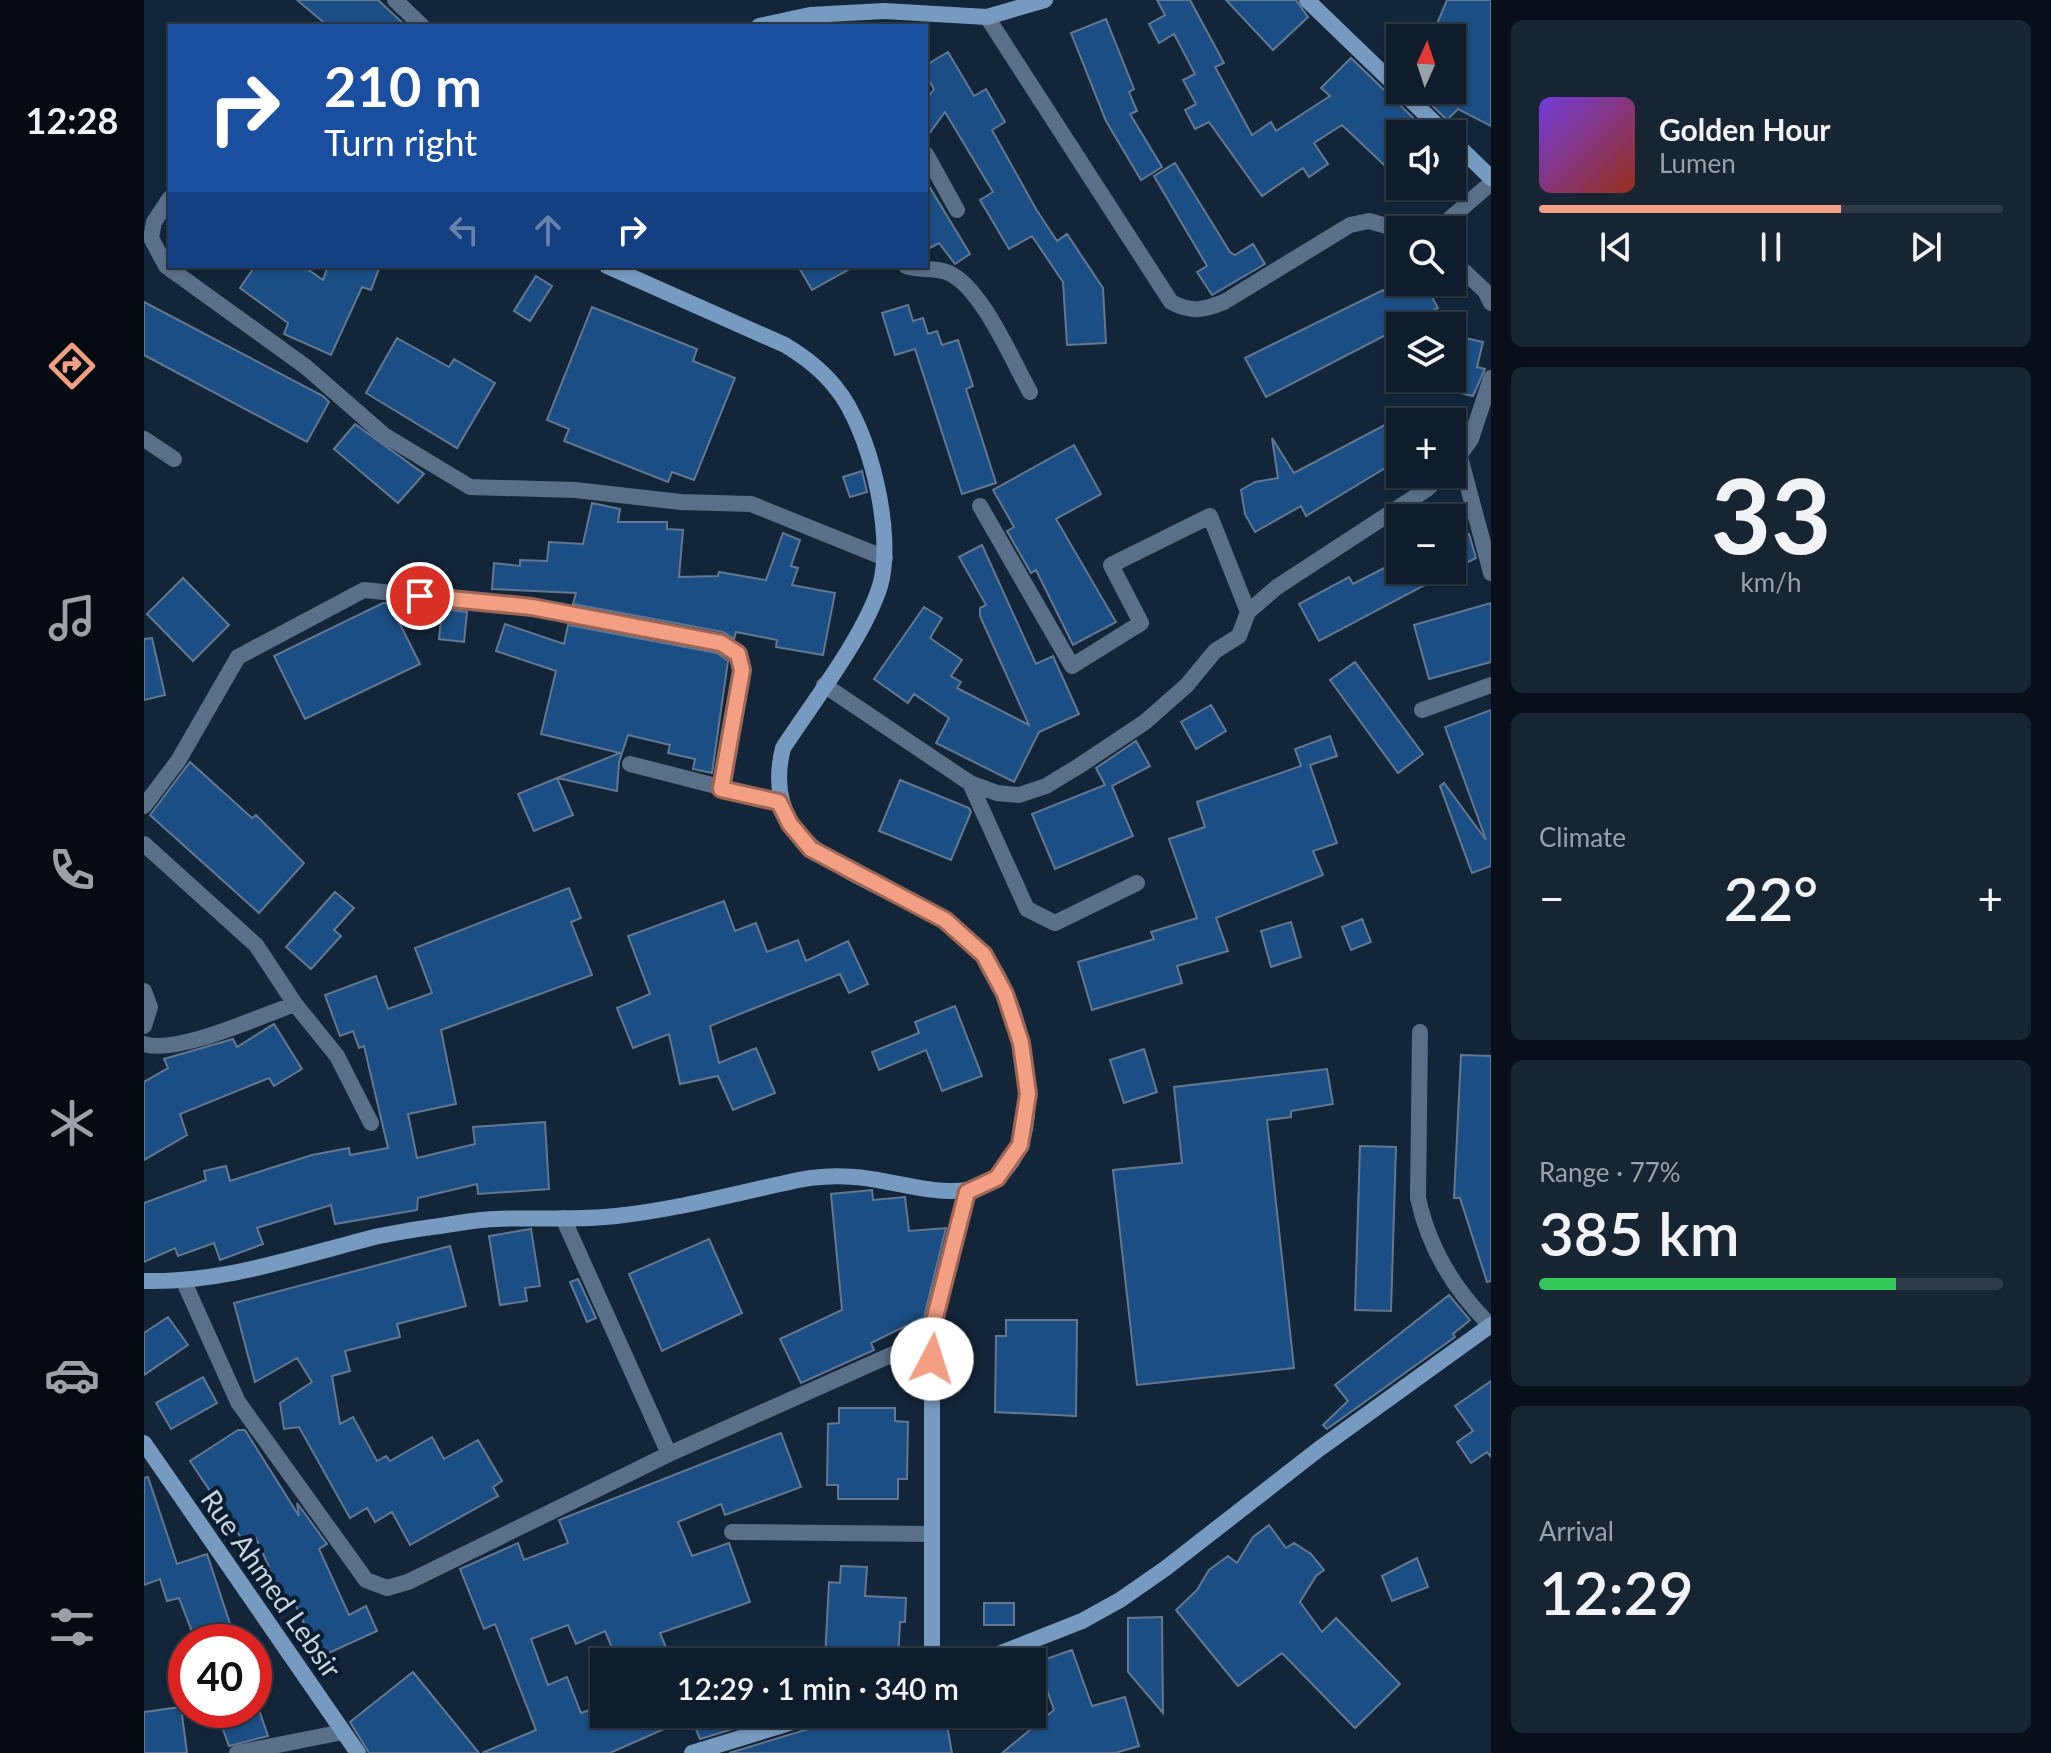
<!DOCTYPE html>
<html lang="en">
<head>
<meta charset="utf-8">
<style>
	body { margin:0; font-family:Lato,sans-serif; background:#172533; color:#f1f3f6; height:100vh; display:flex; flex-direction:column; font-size:30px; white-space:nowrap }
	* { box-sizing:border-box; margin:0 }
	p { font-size:26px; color:#9ba1a9 }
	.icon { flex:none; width:44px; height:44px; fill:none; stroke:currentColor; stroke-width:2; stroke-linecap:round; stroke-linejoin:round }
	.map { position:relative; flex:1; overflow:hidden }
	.panel { display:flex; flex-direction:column; gap:20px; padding:20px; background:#080f18; width:560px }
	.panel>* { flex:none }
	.hud { position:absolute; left:24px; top:24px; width:760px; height:244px; border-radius:0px; box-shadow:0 2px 6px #0004,0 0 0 2px #2e3a47; background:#1a4fa0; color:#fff; overflow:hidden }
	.needle { width:52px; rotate:3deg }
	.controls { position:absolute; left:1242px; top:24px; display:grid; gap:16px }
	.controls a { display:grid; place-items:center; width:80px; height:80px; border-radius:0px; background:#0e1c2b; box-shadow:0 2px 6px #0004,0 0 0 2px #2e3a47; font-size:40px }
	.speed { position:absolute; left:24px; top:1624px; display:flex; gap:16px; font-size:40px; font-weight:700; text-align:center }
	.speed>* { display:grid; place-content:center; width:104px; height:104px; border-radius:50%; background:#0e1c2b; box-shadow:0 2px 6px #0004,0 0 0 2px #2e3a47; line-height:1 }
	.speed .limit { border:12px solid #d22; background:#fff; color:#111 }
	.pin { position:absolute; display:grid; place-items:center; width:68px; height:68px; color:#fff; margin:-34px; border:4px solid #fff; border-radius:50%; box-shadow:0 2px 8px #0007 }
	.me { position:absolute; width:88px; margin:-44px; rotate:5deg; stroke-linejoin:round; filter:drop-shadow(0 0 6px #0008) }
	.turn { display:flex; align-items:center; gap:28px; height:168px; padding:0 24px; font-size:36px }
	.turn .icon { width:104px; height:104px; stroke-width:2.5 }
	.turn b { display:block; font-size:56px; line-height:68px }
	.lanes { display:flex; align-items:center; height:76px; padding:0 24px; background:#0003; justify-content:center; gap:40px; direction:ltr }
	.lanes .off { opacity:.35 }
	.big { font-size:60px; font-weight:600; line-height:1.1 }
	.panel .widget { flex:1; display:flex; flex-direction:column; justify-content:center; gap:12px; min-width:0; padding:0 28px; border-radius:12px; background:#172533 }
	.panel .dial { align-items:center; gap:0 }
	.dial b { font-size:104px; line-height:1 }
	.song { display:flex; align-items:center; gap:24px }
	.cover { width:96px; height:96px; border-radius:12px; background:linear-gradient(135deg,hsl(260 70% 55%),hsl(10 70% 35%)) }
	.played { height:8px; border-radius:4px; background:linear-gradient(90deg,#f39f83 65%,#2e3a47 65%) }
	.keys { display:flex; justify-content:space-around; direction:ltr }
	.heat { display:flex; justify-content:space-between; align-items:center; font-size:44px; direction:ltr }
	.charge { height:12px; border-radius:6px; background:linear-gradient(90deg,#34c759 77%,#2e3a47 0) }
	.trip { position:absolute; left:446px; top:1648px; width:456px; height:80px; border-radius:0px; background:#0e1c2b; box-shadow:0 2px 6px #0004,0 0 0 2px #2e3a47; font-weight:600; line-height:80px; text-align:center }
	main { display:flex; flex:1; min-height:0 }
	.tab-bar { display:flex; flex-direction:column; width:144px; justify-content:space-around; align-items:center; background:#060b11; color:#9ba1a9 }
	.tab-bar .icon { width:56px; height:56px }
	.tab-bar .active { color:#f39f83 }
	.tab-bar b { font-size:36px; color:#f1f3f6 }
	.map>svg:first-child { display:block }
	.building { fill:#1b4e84; stroke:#637890; stroke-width:2 }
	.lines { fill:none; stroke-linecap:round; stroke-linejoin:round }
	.street { stroke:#5a6f88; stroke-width:16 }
	.secondary { stroke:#779ac1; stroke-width:16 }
	.route-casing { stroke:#9e6755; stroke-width:20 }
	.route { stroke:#f39f83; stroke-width:14 }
	.labels { text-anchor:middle; stroke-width:8; stroke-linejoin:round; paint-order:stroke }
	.street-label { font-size:28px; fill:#c8d3e0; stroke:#0a1c2f }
</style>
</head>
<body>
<main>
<nav class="tab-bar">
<b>12:28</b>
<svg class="icon active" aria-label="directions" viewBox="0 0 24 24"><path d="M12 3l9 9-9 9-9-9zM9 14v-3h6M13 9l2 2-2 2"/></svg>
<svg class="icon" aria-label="music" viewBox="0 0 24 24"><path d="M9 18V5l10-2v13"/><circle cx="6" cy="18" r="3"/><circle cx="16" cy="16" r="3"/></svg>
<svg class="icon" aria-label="phone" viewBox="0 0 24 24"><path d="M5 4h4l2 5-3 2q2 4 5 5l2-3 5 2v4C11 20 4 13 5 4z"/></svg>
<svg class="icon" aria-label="climate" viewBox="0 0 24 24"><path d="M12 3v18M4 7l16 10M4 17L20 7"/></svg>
<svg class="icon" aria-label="car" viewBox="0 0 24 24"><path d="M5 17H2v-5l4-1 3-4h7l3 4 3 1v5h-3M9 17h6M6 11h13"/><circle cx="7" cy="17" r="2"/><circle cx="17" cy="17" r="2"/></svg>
<svg class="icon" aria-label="filters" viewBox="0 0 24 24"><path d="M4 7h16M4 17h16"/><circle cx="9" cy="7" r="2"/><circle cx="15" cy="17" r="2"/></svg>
</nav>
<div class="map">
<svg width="1347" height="1753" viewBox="0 0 1347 1753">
	<rect width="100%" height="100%" fill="#132539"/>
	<path class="building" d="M 153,0 L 234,0 L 262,26 L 184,26 Z
		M 1013,0 L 1046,0 L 1080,63 L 1071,67 L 1108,135 L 1127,122 L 1132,131 L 1186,96 L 1177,88 L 1207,58 L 1286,134 L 1256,134 L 1256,180 L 1198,125 L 1170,143 L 1184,164 L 1165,177 L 1159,168 L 1118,196 L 1065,122 L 1051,129 L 1041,110 L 1052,104 L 1039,80 L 1051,74 L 1030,34 L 1015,43 L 1005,24 L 1021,15 Z
		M 1082,0 L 1152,0 L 1164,17 L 1129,50 Z
		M 1303,0 L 1347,0 L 1347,126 L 1314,109 L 1303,120 L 1272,90 L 1308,90 L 1308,38 L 1287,38 Z
		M 962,19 L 990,89 L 985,92 L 993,111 L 986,114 L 1018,167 L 997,180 L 962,121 L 927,33 Z
		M 804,52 L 830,96 L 842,89 L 861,122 L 848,130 L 892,209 L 913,241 L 923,234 L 959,288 L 962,343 L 923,345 L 919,282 L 888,236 L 865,249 L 836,200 L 849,192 L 801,112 L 782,138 L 782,100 L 790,89 L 782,76 L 782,65 Z
		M 1031,163 L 1086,252 L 1091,255 L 1109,244 L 1121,264 L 1068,295 L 1053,272 L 1063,266 L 1010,176 Z
		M 782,181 L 826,254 L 811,264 L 795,243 L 782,250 Z
		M 111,266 L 159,266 L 179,280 L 184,266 L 236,266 L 227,290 L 218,287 L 187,355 L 140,334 L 144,323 L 96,288 Z
		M 654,266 L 711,266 L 668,290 Z
		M 392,276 L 408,286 L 386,321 L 370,311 Z
		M 1273,282 L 1280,282 L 1294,308 L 1122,397 L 1101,358 L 1239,290 L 1244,297 Z
		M 0,302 L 179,396 L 185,402 L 163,442 L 0,355 Z
		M 764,305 L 769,321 L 779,318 L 784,334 L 793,331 L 798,345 L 814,340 L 829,386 L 822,389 L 852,483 L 818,494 L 771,349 L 751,355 L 738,313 Z
		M 448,307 L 553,349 L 549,361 L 591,378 L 550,480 L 528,472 L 524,482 L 420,441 L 425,429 L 403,420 Z
		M 1308,335 L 1339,342 L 1333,367 L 1341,369 L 1329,396 L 1308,391 Z
		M 253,338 L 305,367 L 310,359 L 351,383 L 313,448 L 222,393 Z
		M 1256,417 L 1256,459 L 1162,516 L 1157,506 L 1111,532 L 1101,514 L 1097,490 L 1111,482 L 1134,478 L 1128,438 L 1150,473 Z
		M 211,424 L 280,474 L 254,503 L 190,449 Z
		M 930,445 L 957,494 L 912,519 L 972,622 L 929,645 L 892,570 L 887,573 L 863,531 L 870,527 L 849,490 Z
		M 718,471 L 723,492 L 706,497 L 699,477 Z
		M 448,503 L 476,509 L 474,522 L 523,522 L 523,529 L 539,530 L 535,577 L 574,576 L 575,572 L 622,580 L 639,533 L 656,540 L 647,566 L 654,568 L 648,585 L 691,593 L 679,655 L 632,647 L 633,640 L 592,632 L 590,639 L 579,632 L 429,604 L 432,593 L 348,589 L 350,563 L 376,566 L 376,560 L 403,561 L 405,542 L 439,544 Z
		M 1325,534 L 1332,558 L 1175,641 L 1155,604 L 1205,577 L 1209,584 L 1256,560 L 1256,570 L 1308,570 L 1308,544 Z
		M 838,545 L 892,664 L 909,656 L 935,714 L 895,732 L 870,782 L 792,743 L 805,718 L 770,694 L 764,703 L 730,679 L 780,607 L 798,618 L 786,638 L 818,660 L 807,676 L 817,682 L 813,688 L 885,725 L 836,616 L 836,608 L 842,605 L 815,557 Z
		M 39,578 L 85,625 L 49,661 L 3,614 Z
		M 239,603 L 246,604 L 276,664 L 161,719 L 130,656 Z
		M 1347,603 L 1347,662 L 1285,679 L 1270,625 Z
		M 298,609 L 323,612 L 320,642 L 295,639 Z
		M 361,624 L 420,644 L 424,625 L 573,653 L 584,661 L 568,773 L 549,769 L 551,759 L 524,753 L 526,745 L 484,735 L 475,762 L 473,791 L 413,778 L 476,753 L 397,734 L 412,671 L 352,651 Z
		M 8,638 L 21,695 L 0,700 L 0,639 Z
		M 1211,662 L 1279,754 L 1254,773 L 1186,680 Z
		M 1067,705 L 1082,731 L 1052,749 L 1037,722 Z
		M 1347,710 L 1347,866 L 1328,873 L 1296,786 L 1300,783 L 1342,840 L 1301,727 Z
		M 1186,736 L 1193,756 L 1166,765 L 1193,843 L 1169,851 L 1179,875 L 1072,918 L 1084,951 L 1033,966 L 1038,983 L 948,1010 L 934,962 L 1010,939 L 1007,932 L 1053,918 L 1025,839 L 1061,827 L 1053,802 L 1157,766 L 1151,749 Z
		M 992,741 L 1006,766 L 968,786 L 989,836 L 911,869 L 888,814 L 961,785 L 952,768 Z
		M 46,762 L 108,818 L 112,815 L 160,863 L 115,913 L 6,815 Z
		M 413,778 L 429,815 L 390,831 L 374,794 Z
		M 756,780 L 825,808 L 827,812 L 807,860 L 735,831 Z
		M 425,888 L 437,918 L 427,922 L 448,975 L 297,1030 L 312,1104 L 264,1114 L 273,1158 L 331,1144 L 329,1127 L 401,1122 L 405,1189 L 334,1194 L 333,1184 L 274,1198 L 273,1210 L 191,1224 L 187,1205 L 113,1228 L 119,1244 L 76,1260 L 70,1243 L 34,1256 L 31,1248 L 0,1262 L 0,1203 L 62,1180 L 60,1171 L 82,1166 L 86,1181 L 168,1155 L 205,1148 L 206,1155 L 244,1148 L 220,1046 L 215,1048 L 209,1031 L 196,1036 L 181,995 L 232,976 L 244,1009 L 288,993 L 271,948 Z
		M 191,892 L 210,908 L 190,930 L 197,936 L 167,969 L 142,947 Z
		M 580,901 L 591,931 L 612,923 L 623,952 L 654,940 L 662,961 L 704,941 L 724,984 L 705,993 L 696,974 L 566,1026 L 575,1063 L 612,1048 L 631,1093 L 589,1110 L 574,1076 L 536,1084 L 525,1034 L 489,1048 L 473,1008 L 506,994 L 484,936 Z
		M 1218,919 L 1227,942 L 1207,950 L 1198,927 Z
		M 1147,922 L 1157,957 L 1127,967 L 1117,931 Z
		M 811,1006 L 838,1076 L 798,1091 L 782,1050 L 735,1070 L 728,1052 L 775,1033 L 771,1022 Z
		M 130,1024 L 158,1069 L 130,1086 L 125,1078 L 36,1114 L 43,1135 L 0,1160 L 0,1082 L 24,1068 L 20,1059 L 89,1039 L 93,1047 Z
		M 1000,1049 L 1013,1092 L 980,1103 L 966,1060 Z
		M 1317,1055 L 1347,1056 L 1347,1281 L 1343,1282 L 1316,1198 L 1310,1198 Z
		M 1183,1069 L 1189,1104 L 1147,1111 L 1147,1117 L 1123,1120 L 1150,1368 L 993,1385 L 969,1170 L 1038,1163 L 1030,1087 Z
		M 1216,1146 L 1252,1147 L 1247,1311 L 1211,1310 Z
		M 728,1190 L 729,1200 L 761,1197 L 765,1231 L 802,1228 L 780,1317 L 727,1343 L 730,1350 L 657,1383 L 636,1339 L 698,1310 L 687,1194 Z
		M 387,1229 L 396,1286 L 381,1288 L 383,1301 L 356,1305 L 345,1236 Z
		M 565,1239 L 598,1313 L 518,1351 L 485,1274 Z
		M 306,1246 L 322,1306 L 253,1324 L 256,1337 L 201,1351 L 206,1371 L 188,1376 L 196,1424 L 209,1417 L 233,1461 L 242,1456 L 246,1461 L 288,1437 L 300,1459 L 334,1440 L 358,1481 L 349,1487 L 354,1496 L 266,1545 L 248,1512 L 231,1522 L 223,1508 L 206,1518 L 155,1427 L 140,1429 L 136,1403 L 168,1382 L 153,1358 L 111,1382 L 90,1303 Z
		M 434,1279 L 452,1318 L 443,1322 L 426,1282 Z
		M 1305,1295 L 1326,1320 L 1309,1334 L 1311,1337 L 1183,1429 L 1179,1425 L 1204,1401 L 1191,1385 Z
		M 24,1317 L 44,1345 L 0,1375 L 0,1333 Z
		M 862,1320 L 933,1320 L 932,1416 L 851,1412 L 852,1336 L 862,1336 Z
		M 59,1377 L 73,1403 L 27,1429 L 12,1403 Z
		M 1347,1381 L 1347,1457 L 1343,1452 L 1327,1463 L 1313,1442 L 1329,1431 L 1311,1406 Z
		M 695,1408 L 751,1408 L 751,1421 L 764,1422 L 763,1479 L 754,1479 L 754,1499 L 694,1499 L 694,1485 L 683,1485 L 684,1424 L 695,1423 Z
		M 94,1430 L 101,1430 L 155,1516 L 153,1503 L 183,1544 L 175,1549 L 205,1615 L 222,1606 L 233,1631 L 176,1657 L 151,1604 L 143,1607 L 112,1538 L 102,1545 L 46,1461 Z
		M 637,1433 L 657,1487 L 581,1515 L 577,1504 L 534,1522 L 548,1556 L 585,1543 L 606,1602 L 516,1633 L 528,1662 L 474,1662 L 461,1631 L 432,1644 L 424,1625 L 387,1639 L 404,1685 L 423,1677 L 437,1713 L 448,1709 L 451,1716 L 638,1714 L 556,1739 L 547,1717 L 466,1753 L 338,1753 L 392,1730 L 351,1624 L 340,1629 L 316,1569 L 374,1543 L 380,1560 L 424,1543 L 415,1520 Z
		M 4,1477 L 33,1564 L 63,1554 L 92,1642 L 52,1642 L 35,1598 L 23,1601 L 16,1579 L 0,1585 L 0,1478 Z
		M 1125,1525 L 1142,1548 L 1150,1543 L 1167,1554 L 1180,1570 L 1172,1576 L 1156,1602 L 1178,1632 L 1192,1618 L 1256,1684 L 1211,1728 L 1138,1653 L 1094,1686 L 1032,1610 L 1053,1590 L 1065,1570 L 1084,1556 L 1093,1563 L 1109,1537 Z
		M 1273,1558 L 1284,1587 L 1248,1601 L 1238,1576 Z
		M 697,1566 L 723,1567 L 721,1596 L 762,1598 L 761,1622 L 756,1622 L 754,1661 L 681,1658 L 685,1582 L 696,1583 Z
		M 840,1603 L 870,1603 L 870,1625 L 840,1625 Z
		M 1018,1617 L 1019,1713 L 984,1672 L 984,1618 Z
		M 928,1650 L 948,1706 L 981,1697 L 995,1746 L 971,1753 L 858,1753 L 910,1710 L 893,1662 Z
		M 269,1672 L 335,1753 L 225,1753 L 206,1722 Z
		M 37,1707 L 43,1753 L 0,1753 L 0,1712 Z
		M 72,1710 L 115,1710 L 124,1736 L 85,1746 Z
		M 686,1714 L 801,1714 L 808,1753 L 585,1753 L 678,1725 Z"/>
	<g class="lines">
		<path class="street" d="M 251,0 L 278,26
			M 843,17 L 1027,302 C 1048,313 1060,310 1080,302 L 1206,225 L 1225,221 L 1257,230
			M 782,154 L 813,210
			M 26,198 L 10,222 L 7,238 L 22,266 L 162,367 L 240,435 L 326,487 L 431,490 L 537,502 L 607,504 L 741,558
			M 1293,230 L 1347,183
			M 1308,260 L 1341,291 L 1347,303
			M 762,266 C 775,271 792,267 805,273 C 838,288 868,360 886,392
			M 0,439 L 30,459
			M 1316,457 L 1347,573
			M 1309,464 L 1327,439 L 1347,378
			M 836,506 L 928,666 L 997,623 L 967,565 L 1066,516 L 1104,612
			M 680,685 L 826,783 L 853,793 L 875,795 L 902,786 L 935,766 L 1001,722 L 1043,685 L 1071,651 L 1095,636 L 1104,612 L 1133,587 L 1283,489 L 1299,474
			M 1278,710 L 1347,685
			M 486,764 L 635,802
			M 826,783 L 883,909 L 911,923 L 993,883
			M 0,806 L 34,761 L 94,657 L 220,590 L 388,607 L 577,643 L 594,654 L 598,670 L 577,789
			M 0,844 L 112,945 L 151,1004 L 193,1056 L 227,1123
			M 0,991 L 6,1007 L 0,1026
			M 1276,1032 L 1274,1198 C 1285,1249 1310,1290 1347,1326
			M 0,1044 C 33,1055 116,1016 151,1004
			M 419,1218 L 525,1454
			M 40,1282 L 94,1402 L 222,1580 L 243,1588 L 264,1582 L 525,1454 L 758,1350 L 788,1329
			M 588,1532 L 788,1534
			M 93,1753 L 199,1732"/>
		<path class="secondary" d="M 1163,0 L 1302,134
			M 615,26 L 666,15 L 740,11 L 843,17 L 901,0
			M 1308,140 L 1347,178
			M 0,1281 C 78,1283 149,1258 223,1239 C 253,1231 285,1228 315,1223 C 366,1214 420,1222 472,1216 C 529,1210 585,1195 641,1183 C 664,1177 687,1175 711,1177 C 768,1181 846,1221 876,1145 C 888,1118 882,1082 879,1053 C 875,1022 860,979 839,954 C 777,879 607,876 639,748 C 669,702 720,637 736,586 C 751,535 726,429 692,388 C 678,370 661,357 641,345 L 463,266
			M 0,1443 L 214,1753
			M 788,1662 L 788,1329 L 823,1192
			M 834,1662 L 938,1621 L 976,1600 L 1022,1568 L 1175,1449 L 1347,1325
			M 548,1753 L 675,1714"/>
	</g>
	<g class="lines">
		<g class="route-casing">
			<path id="route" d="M 276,596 L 388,607 L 577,643 L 594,654 L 598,670 L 577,789 L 635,802 L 646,824 L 667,849 L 801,920 L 840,955 L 861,994 L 877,1043 L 884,1094 L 876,1145 L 853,1178 L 823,1192 L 788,1329 L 788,1359"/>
		</g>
		<use href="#route" class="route"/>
	</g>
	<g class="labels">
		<g class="street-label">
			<text transform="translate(127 1584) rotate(55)" y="10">Rue Ahmed Lebsir</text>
		</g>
	</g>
</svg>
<div class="controls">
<a><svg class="needle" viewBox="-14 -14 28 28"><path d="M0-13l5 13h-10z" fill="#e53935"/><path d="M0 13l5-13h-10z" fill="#9ba1a9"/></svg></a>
<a><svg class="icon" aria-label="sound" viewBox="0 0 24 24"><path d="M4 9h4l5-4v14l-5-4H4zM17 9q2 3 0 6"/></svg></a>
<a><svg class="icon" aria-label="search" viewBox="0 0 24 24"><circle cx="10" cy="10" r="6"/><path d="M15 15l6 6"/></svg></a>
<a><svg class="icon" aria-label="layers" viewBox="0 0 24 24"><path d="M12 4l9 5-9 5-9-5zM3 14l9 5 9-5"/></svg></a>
<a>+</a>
<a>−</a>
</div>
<div class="speed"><div class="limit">40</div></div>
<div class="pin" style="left:276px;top:596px;background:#d93025"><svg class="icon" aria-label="arrive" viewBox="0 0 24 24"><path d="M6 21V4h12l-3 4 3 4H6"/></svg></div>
<svg class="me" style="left:788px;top:1359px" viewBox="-20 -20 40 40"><circle r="19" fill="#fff"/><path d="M0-13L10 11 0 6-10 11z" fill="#f39f83"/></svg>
<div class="trip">12:29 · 1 min · 340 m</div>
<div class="hud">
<div class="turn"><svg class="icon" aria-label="right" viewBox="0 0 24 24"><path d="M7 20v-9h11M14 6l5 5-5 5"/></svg><div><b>210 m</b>Turn right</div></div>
<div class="lanes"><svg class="icon off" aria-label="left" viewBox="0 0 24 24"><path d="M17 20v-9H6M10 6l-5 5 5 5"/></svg><svg class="icon off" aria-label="ahead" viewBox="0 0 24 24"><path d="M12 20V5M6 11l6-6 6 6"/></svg><svg class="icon" aria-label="right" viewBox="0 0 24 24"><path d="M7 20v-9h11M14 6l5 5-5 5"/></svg></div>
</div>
</div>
<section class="panel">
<div class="widget">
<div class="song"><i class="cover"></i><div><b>Golden Hour</b><p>Lumen</p></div></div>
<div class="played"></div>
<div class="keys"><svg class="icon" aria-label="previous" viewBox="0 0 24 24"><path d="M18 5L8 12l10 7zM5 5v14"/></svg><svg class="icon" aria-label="pause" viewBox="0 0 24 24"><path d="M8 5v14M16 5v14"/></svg><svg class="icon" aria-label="next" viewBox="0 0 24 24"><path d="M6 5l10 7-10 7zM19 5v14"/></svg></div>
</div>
<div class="widget dial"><b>33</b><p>km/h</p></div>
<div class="widget"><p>Climate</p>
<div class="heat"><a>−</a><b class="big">22°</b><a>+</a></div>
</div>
<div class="widget"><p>Range · 77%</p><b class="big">385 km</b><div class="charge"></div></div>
<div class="widget"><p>Arrival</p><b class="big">12:29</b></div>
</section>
</main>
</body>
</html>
